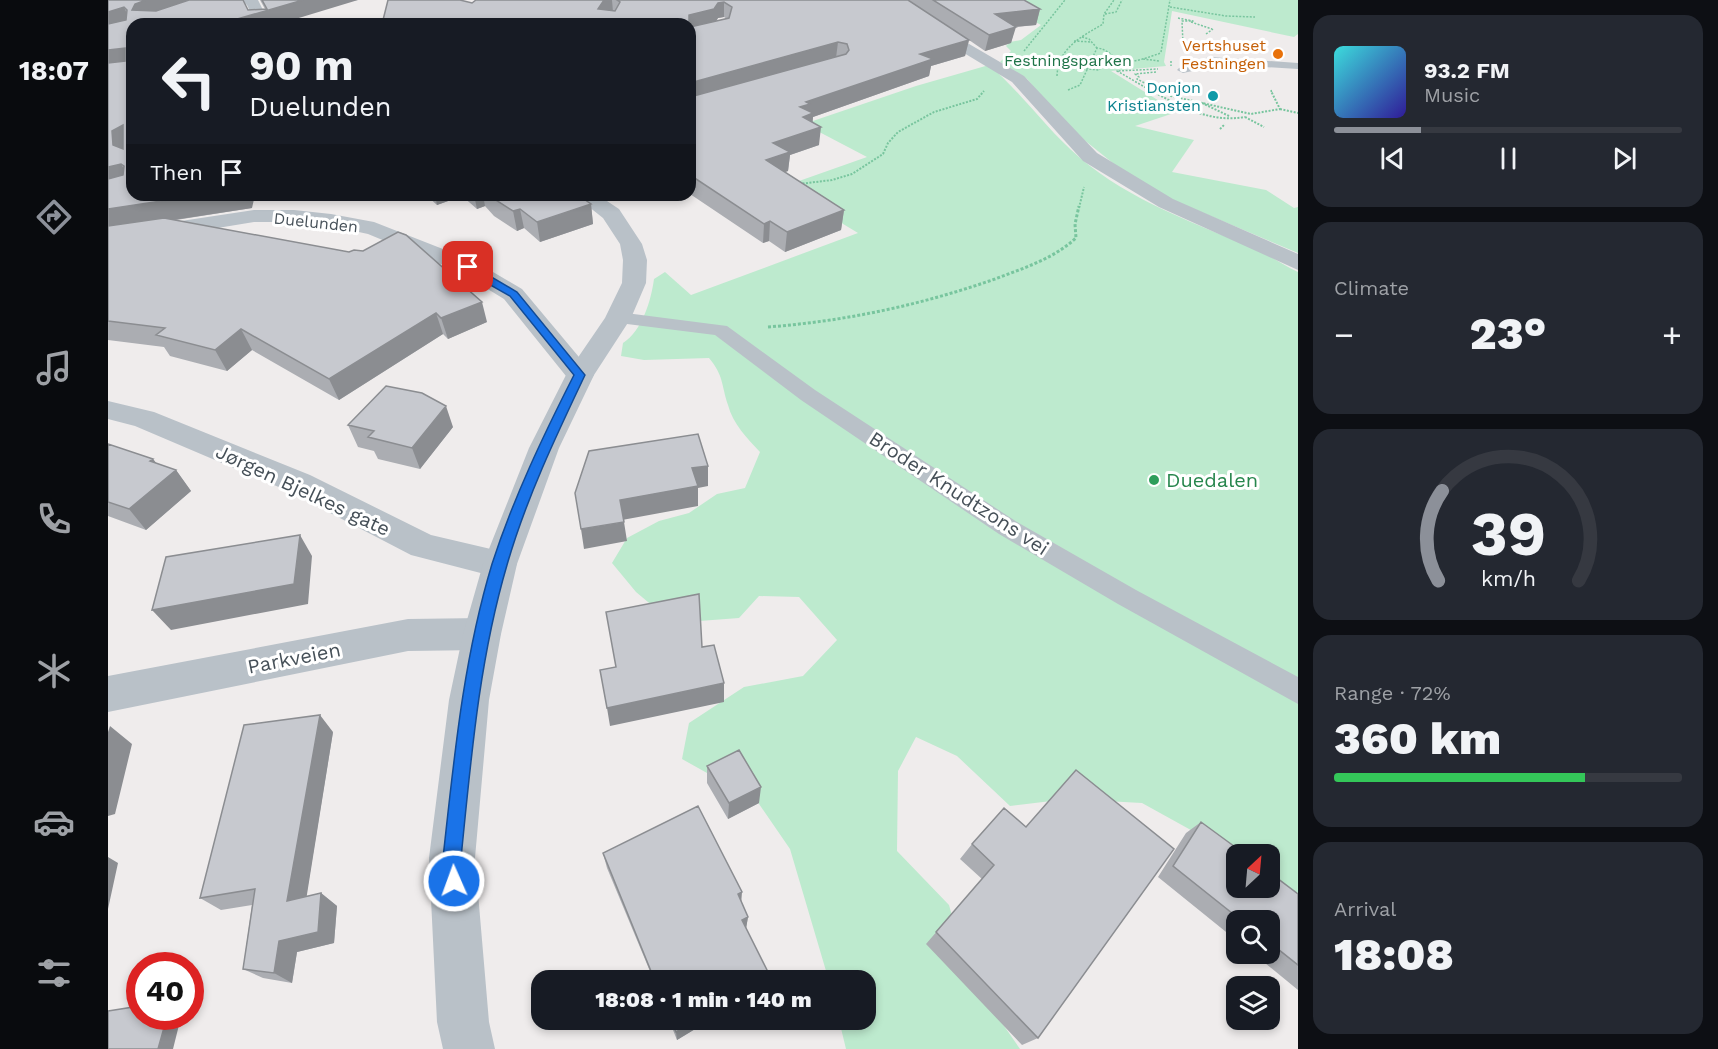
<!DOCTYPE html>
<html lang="en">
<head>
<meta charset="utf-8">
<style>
	body { margin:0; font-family:"Work Sans",sans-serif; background:#242831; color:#f1f3f6; height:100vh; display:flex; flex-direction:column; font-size:22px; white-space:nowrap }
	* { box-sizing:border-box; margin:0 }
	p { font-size:20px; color:#9ea1a6 }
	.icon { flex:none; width:33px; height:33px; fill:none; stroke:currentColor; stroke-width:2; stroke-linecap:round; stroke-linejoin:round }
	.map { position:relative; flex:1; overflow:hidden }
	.side { display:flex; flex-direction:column; gap:15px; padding:15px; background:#0d0f14; width:420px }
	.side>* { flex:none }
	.guide { position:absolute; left:18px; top:18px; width:570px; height:183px; border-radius:18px; box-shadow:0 3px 9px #0003; background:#171b24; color:#f1f3f6; overflow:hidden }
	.needle { width:39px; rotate:26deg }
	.controls { position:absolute; left:1118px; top:844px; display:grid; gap:12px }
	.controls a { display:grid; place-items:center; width:54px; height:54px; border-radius:12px; background:#171b24; box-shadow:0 3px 9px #0003; font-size:30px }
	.speed { position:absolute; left:18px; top:952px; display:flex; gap:12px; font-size:30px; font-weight:700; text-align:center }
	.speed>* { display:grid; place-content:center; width:78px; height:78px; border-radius:50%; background:#171b24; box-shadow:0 3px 9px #0003; line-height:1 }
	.speed .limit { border:9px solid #d22; background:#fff; color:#111 }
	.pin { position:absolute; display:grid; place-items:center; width:51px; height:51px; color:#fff; margin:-26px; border-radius:12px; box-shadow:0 3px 9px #0006 }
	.me { position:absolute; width:66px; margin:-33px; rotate:358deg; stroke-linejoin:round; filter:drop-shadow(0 0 4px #0008) }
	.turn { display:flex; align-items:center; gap:21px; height:126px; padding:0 24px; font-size:27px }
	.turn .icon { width:78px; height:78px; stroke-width:2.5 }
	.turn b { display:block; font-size:42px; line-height:51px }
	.then { display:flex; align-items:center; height:57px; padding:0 24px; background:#0003; gap:12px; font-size:22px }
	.big { font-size:45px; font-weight:800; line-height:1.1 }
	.side .widget { flex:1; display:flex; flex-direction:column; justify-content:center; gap:9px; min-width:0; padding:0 21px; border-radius:18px; background:#242831 }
	.side .dial { align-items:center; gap:0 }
	.dial svg { height:156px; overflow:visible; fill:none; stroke:#363941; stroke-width:7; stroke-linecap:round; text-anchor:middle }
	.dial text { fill:#f1f3f6; stroke:none }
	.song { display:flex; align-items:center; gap:18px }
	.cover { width:72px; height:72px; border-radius:9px; background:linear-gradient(135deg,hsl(180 70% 55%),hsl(250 70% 35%)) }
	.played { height:6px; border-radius:3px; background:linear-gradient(90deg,#8c9099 25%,#363941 25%) }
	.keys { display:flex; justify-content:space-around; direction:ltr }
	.heat { display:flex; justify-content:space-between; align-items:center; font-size:33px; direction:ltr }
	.charge { height:9px; border-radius:4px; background:linear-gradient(90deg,#34c759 72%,#363941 0) }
	.trip { position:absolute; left:423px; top:970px; width:345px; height:60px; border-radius:18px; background:#171b24; box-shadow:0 3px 9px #0003; font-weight:800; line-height:60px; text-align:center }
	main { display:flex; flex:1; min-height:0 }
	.menu { display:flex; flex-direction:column; width:108px; justify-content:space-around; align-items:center; background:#090b0e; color:#9ea1a6 }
	.menu .icon { width:42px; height:42px }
	.menu .active { color:#8c9099 }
	.menu b { font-size:27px; color:#f1f3f6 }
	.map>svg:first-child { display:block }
	.green { fill:#bdeace }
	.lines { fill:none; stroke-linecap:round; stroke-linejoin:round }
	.path-far2 { stroke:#78c59e; stroke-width:1.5; stroke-dasharray:2 1.5; stroke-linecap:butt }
	.path-far1 { stroke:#78c59e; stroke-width:2; stroke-dasharray:2 1.5; stroke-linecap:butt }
	.path { stroke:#78c59e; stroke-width:3; stroke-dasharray:3 2; stroke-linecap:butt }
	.service { fill:#b9c1c8; fill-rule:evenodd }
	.minor { fill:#b9c1c8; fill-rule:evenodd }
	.tertiary { fill:#b9c1c8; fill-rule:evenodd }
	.path-bridge { stroke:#78c59e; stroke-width:1.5; stroke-dasharray:2 1.5; stroke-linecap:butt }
	.wall { fill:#abadb2; fill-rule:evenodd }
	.shaded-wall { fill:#8b8d91 }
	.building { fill:#c7c9cf; stroke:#8b8d91; stroke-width:1.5; fill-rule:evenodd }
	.route { fill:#1a73e8; stroke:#114b97; stroke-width:1.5 }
	.food-dot { fill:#e8710a; stroke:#fff; stroke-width:2 }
	.culture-dot { fill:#0f9aa8; stroke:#fff; stroke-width:2 }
	.leisure-dot { fill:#2e9e5b; stroke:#fff; stroke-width:2 }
	.labels { text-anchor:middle; stroke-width:6; stroke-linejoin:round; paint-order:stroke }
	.far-food-label { font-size:16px; fill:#c56008; stroke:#fff; text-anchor:end }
	.far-park-label { font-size:16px; fill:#1d7347; stroke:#fff }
	.far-culture-label { font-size:16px; fill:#0d838f; stroke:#fff; text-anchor:end }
	.far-street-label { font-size:16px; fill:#465058; stroke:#fff }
	.leisure-label { font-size:20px; fill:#27864d; stroke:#fff; text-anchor:start }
	.street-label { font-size:20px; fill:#465058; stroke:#fff }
</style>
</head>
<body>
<main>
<nav class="menu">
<b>18:07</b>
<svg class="icon active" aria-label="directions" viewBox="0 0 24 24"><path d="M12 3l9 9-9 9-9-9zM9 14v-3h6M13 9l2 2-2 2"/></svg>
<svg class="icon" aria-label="music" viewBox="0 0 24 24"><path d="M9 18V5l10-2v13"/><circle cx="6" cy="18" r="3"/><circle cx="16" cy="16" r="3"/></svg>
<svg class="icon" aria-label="phone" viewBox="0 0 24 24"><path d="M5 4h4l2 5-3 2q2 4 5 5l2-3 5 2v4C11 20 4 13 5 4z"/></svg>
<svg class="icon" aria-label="climate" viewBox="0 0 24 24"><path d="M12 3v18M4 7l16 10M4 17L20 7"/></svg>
<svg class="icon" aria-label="car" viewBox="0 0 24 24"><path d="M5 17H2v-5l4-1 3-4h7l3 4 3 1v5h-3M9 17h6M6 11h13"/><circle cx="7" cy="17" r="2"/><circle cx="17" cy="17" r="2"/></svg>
<svg class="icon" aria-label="filters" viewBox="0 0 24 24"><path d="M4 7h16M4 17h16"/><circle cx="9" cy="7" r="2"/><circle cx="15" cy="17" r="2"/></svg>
</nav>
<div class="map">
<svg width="1190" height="1049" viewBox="0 0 1190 1049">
	<rect width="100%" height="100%" fill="#efecec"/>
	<path class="green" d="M 905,0 L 1190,0 L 1190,34 L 1186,37 L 1064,11 L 1056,62 L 1058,66 L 1003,71 L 1069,112 L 1027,126 L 1086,140 L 1064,172 L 1158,190 L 1186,208 L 1190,207 L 1190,253 L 1046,192 L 1011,168 L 975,139 L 925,90 L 925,86 L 919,79 L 892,62 L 903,51 L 898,46 L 902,42 L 913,40 L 933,25 L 915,15 Z
		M 881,65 C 914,93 938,129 971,157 C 1022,201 1089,224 1150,250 C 1164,256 1176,266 1190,272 L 1190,920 L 1161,888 L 1161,855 L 1128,855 L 1034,803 L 960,799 L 902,806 L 849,756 L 808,737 L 790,771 L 789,851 L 841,905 L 860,974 L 912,1049 L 738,1049 L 731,1020 L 758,1020 L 758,981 L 721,981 L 682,849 L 649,801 L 574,759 L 581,723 L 636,687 L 695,676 L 729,640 L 691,597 L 651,596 L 631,618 L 565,623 L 528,592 L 504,563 L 519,538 L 551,521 L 581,513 L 609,494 L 637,488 L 652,452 C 639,438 625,424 620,405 C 613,384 616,376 601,358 L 536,360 L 513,356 L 515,343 C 534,331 543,301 546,279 L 557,272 L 583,295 L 750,233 L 674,187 L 759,157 L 696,124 L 808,86 Z"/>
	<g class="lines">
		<path class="path-far2" d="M 1062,7 L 1118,16 L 1147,17
			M 997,14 L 1008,12 L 1014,0
			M 1070,18 L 1085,21 L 1074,21 L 1075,44
			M 1083,22 L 1104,29
			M 1098,34 L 1105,29
			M 974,37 L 981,39 L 989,48
			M 966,41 L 983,42
			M 916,51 L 957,0
			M 1053,52 L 1062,0
			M 1035,59 L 1051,61
			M 934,64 L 951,60
			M 950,66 L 991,70 L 995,63 L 1011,62
			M 1048,72 L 1027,74 L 1031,77 L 1029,79 L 1056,93
			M 949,76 C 950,48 973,37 995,24 L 996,14 L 1006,0
			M 960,90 L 972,85 L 989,48 C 999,49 1002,55 1010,59 C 1024,65 1040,57 1053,53
			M 1163,90 L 1164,93
			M 1047,93 L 1009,71 L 1050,69"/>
		<path class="path-far1" d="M 1044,91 C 1073,107 1103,123 1137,117
			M 1053,91 L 1063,96 L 1094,103
			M 1172,109 L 1190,113
			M 1121,116 L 1094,103 L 1143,114 L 1172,109 L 1163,91
			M 1137,117 L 1156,127
			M 1112,129 L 1117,124
			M 691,184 L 724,180 L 744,174 L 775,154 L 780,143 L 790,132 L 826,112 L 869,99 L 876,91
			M 971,208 L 976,187"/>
		<path class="path" d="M 660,327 C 738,321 813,305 887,279 C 916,268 945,259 968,238 L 967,224 L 971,206"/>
		<path class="service" d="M 1102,57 L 1190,63 L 1190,69 L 1106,64 L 1104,67 L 1075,73 L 1069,70 L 1071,68 L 1095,62 L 1098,58 Z
			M 510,312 L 619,326 L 707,390 L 909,522 L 1028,590 L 1190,677 L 1190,704 L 1010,604 L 891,534 L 693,400 L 607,335 L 503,322 L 501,318 L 503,314 Z"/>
		<path class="minor" d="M 779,0 L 795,0 L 856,41 L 916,76 L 989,153 L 1065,199 L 1190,254 L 1190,270 L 1051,207 L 975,161 L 904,82 L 846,47 Z
			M 146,210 L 186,210 L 223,214 L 266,222 L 368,262 L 414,289 L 486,375 L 482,381 L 472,384 L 462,381 L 396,299 L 352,272 L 260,234 L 223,226 L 186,222 L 146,222 L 0,246 L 0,232 Z
			M 0,401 L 46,412 L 202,475 L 323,535 L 404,554 L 409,564 L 404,574 L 392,578 L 303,555 L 180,491 L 27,426 L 0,419 Z
			M 374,618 L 387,623 L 393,634 L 387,645 L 374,650 L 300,651 L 0,712 L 0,676 L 300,619 Z"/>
		<path class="tertiary" d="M 133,0 L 150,0 L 162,24 L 148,24 L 139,5 Z
			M 466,195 L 490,195 L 511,209 L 534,244 L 539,260 L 538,283 L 523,318 L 486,375 L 451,448 L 409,564 L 393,634 L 381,700 L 367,858 L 381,1022 L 387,1049 L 335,1049 L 329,1022 L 321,858 L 341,700 L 355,634 L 375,564 L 421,448 L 458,375 L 497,318 L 514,283 L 515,260 L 512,244 L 495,218 Z"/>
		<path class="path-bridge" d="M 1063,61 L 1063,66"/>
	</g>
	<path class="wall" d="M 0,0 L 140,10 L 157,9 L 152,0 L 250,0 L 24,24 L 144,208 L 68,220 L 379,322 L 340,339 L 335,334 L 231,400 L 144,350 L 119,371 L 62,356 L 56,347 L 0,340 Z
		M 368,0 L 916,0 L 932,9 L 928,25 L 907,27 L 903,43 L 877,51 L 861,40 L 857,56 L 823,66 L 821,76 L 705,117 L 704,122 L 711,145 L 682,155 L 680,171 L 677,172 L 736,210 L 733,230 L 677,252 L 661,241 L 655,243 L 582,194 L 582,24 L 364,3 ZM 616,17 L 619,19 L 608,22 L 610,18 Z
		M 318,195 L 470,195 L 483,204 L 485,224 L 432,242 L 416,228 L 409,231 L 386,216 L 377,206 L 369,209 L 354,196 L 329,205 Z
		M 240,425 L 345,427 L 312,469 L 270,459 L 266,451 L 250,447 Z
		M 0,444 L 45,459 L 49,464 L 68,470 L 83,491 L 38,530 L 0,516 Z
		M 225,732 L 198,897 L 213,893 L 229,906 L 226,943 L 189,952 L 184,983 L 155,978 L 135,969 L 144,905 L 113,910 L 92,898 Z
		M 599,766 L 651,803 L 620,819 L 599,783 Z
		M 896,808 L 930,1038 L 914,1045 L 818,944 L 874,879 L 852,859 L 864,844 Z
		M 1093,822 L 1190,894 L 1190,990 L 1146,954 L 1161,954 L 1161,921 L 1128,921 L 1128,940 L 1050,877 L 1078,833 Z
		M 495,853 L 633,901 L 640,917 L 638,928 L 661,981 L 546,981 L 499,868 Z
		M 561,1020 L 602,1020 L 569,1040 Z"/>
	<path class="shaded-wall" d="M 38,0 L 91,0 L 32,24 L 24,10 L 27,4 Z
		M 195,0 L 250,0 L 171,24 L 112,24 Z
		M 496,0 L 504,0 L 505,12 L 490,9 Z
		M 616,2 L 616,17 L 610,18 L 606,24 L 582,31 L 582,24 L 581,24 L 581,15 L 610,3 Z
		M 16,7 L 23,23 L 0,29 L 0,12 Z
		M 932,9 L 928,25 L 883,29 L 887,14 Z
		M 908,27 L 903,43 L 877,51 L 881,35 Z
		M 861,40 L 857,56 L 823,66 L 821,76 L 705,117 L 704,130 L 713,127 L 711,145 L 682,155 L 680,171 L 657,179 L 658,160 L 665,143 L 692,107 L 698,102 L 812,54 Z
		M 730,42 L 728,58 L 582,101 L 582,83 Z
		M 17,48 L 24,61 L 0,68 L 0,50 Z
		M 15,125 L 24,142 L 14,149 L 5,145 L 4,131 Z
		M 13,164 L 24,183 L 0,188 L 0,167 Z
		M 93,195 L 147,195 L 144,208 L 0,230 L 0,209 Z
		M 211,195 L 233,195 L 213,200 Z
		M 327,195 L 354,195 L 354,196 L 329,205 Z
		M 366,195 L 375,195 L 377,206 L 369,209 Z
		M 483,204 L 485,224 L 432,242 L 429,222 Z
		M 412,209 L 416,228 L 409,231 L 405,211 Z
		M 736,210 L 733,230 L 677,252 L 679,232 Z
		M 662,221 L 661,241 L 655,243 L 656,224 Z
		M 374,302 L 379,322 L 340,339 L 333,318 Z
		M 328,313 L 335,334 L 231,400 L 221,379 Z
		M 133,329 L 144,350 L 119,371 L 107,350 Z
		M 338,406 L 345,427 L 312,469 L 304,448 Z
		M 45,459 L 59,477 L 68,470 L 83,491 L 38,530 L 21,509 L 42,461 Z
		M 600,466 L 600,486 L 590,488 L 590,506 L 514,520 L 512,500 L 584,468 Z
		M 516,522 L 519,541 L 476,549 L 473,529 Z
		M 192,535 L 204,556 L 200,604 L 63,630 L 44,610 Z
		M 616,683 L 616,702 L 502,726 L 499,708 Z
		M 212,715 L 225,732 L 196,913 L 179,901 Z
		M 2,726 L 24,744 L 7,814 L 0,816 L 0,732 Z
		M 653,787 L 651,803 L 620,819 L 621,803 Z
		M 0,857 L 10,863 L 0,909 Z
		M 634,892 L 633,905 L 630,894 Z
		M 213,893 L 229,906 L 226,943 L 189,952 L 184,983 L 166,973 L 171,941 Z
		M 640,917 L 638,929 L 634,920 Z
		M 662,976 L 661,981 L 654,981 Z
		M 59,1017 L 73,1017 L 65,1049 L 50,1049 Z
		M 588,1020 L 602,1020 L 569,1040 L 568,1032 Z"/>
	<path class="building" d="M 0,0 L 38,0 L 27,4 L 24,10 L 48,11 L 81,0 L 135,0 L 140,10 L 159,9 L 154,0 L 195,0 L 112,24 L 24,24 L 24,195 L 93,195 L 0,209 L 0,179 L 15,175 L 16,166 L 13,164 L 0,167 L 0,63 L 17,61 L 17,48 L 0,50 L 0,24 L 18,20 L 19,10 L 16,7 L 0,12 ZM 15,125 L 15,149 L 5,145 L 4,131 Z
		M 280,0 L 352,0 L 364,3 L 368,0 L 496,0 L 490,9 L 507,11 L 512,2 L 509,0 L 800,0 L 861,40 L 812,54 L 825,59 L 698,102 L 702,104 L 692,107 L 705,113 L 695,117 L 713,127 L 665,143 L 682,152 L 658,160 L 736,210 L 679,232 L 662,221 L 656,224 L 582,175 L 582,97 L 738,54 L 741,50 L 739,44 L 730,42 L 582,83 L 582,27 L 621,18 L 624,7 L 616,2 L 610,3 L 606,9 L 581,15 L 581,24 L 274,24 Z
		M 825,0 L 916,0 L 932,9 L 887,14 L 908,27 L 881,35 Z
		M 380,195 L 470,195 L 483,204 L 429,222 L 412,209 L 405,211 Z
		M 56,218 L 241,252 L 246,250 L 255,251 L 290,232 L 298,235 L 374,302 L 333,318 L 328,313 L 221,379 L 133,329 L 107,350 L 48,335 L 57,328 L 0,321 L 0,226 Z
		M 278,386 L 314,393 L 338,406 L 304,448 L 260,437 L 266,431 L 240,425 Z
		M 590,434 L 600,466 L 584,468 L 590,486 L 512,500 L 516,522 L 473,529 L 467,493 L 481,451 Z
		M 0,444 L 45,459 L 42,461 L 68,470 L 21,509 L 0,502 Z
		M 192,535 L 186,584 L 44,610 L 58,557 Z
		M 591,594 L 594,647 L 606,645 L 616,683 L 499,708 L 492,670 L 508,667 L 498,612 Z
		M 212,715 L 179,901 L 213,893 L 210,932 L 171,941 L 166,973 L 135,969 L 147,889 L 92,898 L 136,725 Z
		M 631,750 L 653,787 L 621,803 L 599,766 Z
		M 968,770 L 1066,849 L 930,1038 L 828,932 L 886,865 L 864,844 L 896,808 L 918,827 Z
		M 590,806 L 634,892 L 630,894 L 640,917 L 634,920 L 662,976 L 654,981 L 547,981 L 495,853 Z
		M 1093,822 L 1138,855 L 1128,855 L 1128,888 L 1161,888 L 1161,872 L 1190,894 L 1190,965 L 1161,942 L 1161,921 L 1134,921 L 1065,866 Z
		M 32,1006 L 32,1017 L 59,1017 L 50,1049 L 0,1049 L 0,1011 Z
		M 563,1020 L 588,1020 L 568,1032 Z"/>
	<path class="route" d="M 356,265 L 363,265 L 409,292 L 477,375 C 448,436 418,499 399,565 C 371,660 363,759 353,858 L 355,881 L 353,888 L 346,891 L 339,888 L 336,881 L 335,858 C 346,759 355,660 384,564 C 405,499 435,436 466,375 L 402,296 L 356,270 Z"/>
	<circle class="food-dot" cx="1170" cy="54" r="6"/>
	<circle class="culture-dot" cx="1105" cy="96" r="6"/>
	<circle class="leisure-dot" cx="1046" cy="480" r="6"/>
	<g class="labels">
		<g class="far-food-label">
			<text x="1158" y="51">Vertshuset<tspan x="1158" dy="18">Festningen</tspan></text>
		</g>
		<g class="far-park-label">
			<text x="960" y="66">Festningsparken</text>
		</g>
		<g class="far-culture-label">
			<text x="1093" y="93">Donjon<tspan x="1093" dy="18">Kristiansten</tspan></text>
		</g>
		<g class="far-street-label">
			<text transform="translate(208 222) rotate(6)" y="6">Duelunden</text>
		</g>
		<g class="leisure-label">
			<text x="1058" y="487">Duedalen</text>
		</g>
		<g class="street-label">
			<text transform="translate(195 490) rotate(25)" y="7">Jørgen Bjelkes gate</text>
			<text transform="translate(851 493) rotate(33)" y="7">Broder Knudtzons vei</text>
			<text transform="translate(186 658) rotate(-11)" y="7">Parkveien</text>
		</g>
	</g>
</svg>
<div class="controls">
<a><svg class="needle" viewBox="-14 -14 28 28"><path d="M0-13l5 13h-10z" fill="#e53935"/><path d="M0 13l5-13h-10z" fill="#9ea1a6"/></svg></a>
<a><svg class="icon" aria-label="search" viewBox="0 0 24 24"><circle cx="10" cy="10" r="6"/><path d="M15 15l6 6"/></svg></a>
<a><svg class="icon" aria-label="layers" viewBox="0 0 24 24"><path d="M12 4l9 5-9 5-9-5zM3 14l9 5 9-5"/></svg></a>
</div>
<div class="speed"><div class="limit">40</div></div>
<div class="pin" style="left:360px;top:267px;background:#d93025"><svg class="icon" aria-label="arrive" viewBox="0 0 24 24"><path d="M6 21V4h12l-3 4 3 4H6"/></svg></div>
<svg class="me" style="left:346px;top:881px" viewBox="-20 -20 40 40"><circle r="17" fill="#1a73e8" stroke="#fff" stroke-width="3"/><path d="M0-11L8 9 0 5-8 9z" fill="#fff"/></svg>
<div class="trip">18:08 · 1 min · 140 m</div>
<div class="guide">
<div class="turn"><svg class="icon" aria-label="left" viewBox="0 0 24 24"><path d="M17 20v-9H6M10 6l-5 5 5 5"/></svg><div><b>90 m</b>Duelunden</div></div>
<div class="then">Then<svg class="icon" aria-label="arrive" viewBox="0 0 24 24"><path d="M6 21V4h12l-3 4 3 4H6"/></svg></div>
</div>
</div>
<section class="side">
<div class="widget">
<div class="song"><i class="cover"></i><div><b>93.2 FM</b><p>Music</p></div></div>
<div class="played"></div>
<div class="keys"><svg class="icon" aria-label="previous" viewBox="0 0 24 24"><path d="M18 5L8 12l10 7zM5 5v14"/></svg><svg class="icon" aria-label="pause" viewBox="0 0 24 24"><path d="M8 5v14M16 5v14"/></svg><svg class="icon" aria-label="next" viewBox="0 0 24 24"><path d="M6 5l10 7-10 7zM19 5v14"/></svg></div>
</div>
<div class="widget"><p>Climate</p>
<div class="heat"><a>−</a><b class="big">23°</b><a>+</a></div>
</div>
<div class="widget dial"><svg viewBox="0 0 100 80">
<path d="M14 69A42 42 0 1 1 86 69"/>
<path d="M14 69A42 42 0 0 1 16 23" stroke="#8c9099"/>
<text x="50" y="56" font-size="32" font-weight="700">39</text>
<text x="50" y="72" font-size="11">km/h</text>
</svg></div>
<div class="widget"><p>Range · 72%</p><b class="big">360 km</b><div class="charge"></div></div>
<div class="widget"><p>Arrival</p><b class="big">18:08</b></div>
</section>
</main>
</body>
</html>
